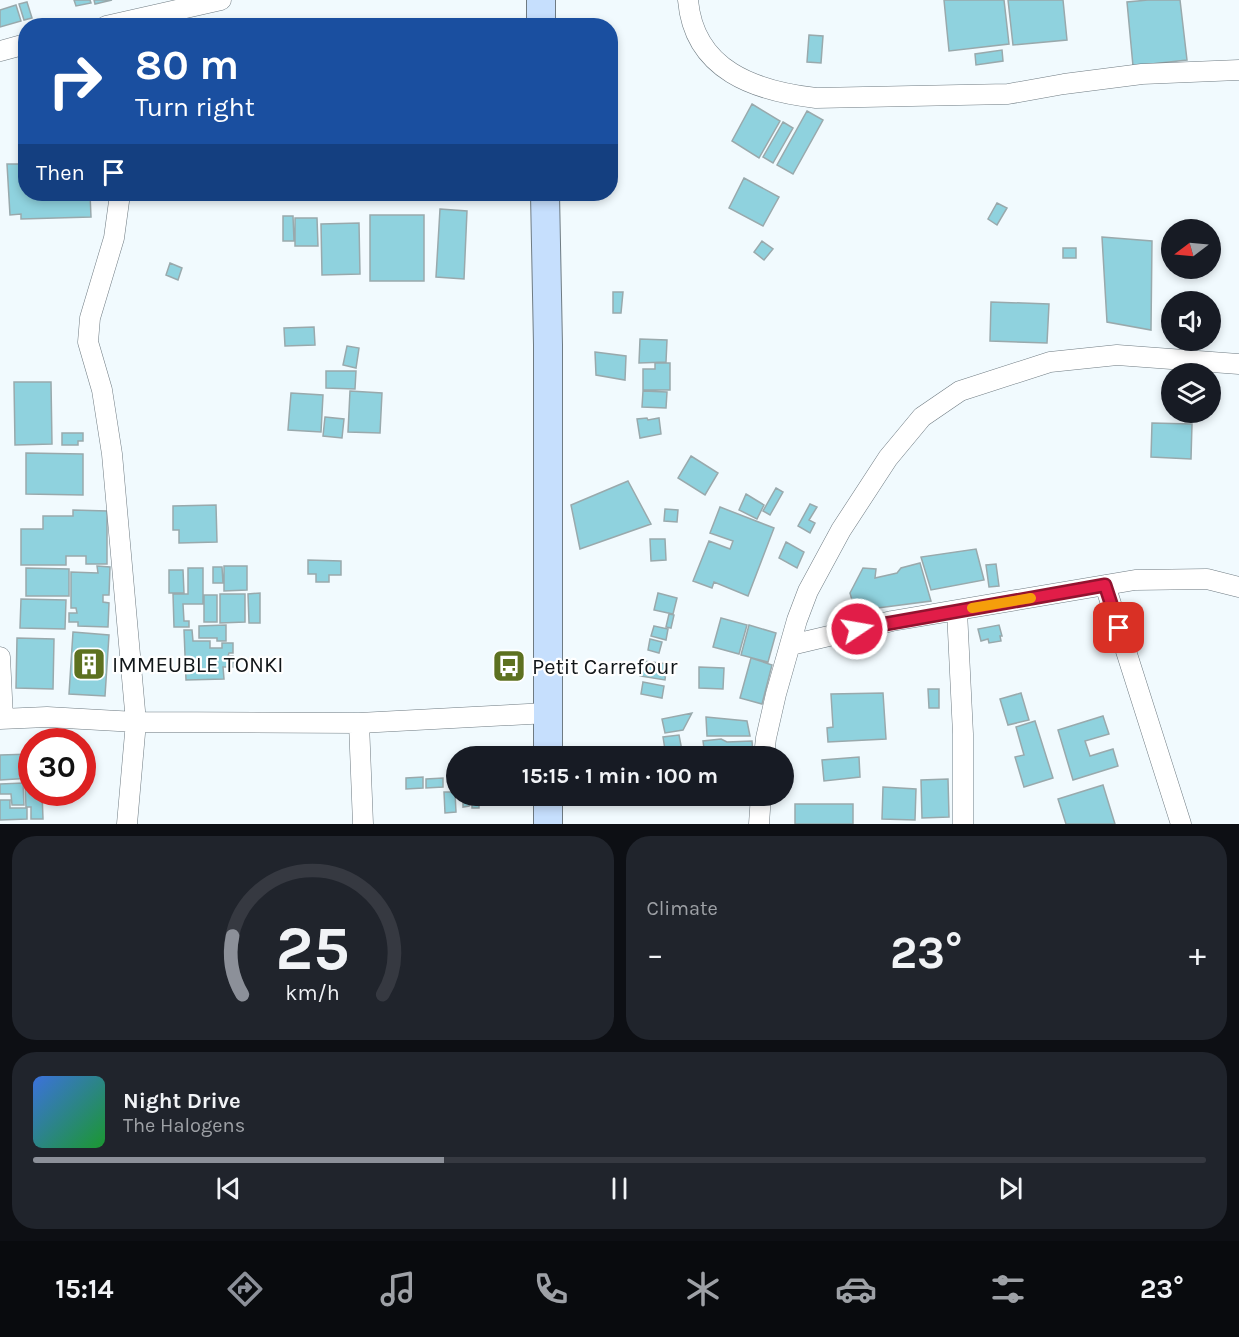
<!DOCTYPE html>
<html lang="en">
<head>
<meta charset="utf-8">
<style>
	body { margin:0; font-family:Karla,sans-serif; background:#20242c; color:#f1f3f6; height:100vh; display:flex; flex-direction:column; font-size:22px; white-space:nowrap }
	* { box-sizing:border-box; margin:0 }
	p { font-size:20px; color:#9ea1a6 }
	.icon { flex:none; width:33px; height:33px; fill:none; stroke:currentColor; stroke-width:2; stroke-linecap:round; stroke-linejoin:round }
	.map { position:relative; height:824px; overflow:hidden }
	.sheet { display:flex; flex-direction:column; gap:12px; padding:12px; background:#0d0f14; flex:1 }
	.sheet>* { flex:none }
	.hud { position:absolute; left:18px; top:18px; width:600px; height:183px; border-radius:24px; box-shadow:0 3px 9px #0003; background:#1a4fa0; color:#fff; overflow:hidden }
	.needle { width:39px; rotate:254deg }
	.tools { position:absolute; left:1161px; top:219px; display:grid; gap:12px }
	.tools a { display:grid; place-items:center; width:60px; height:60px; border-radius:50%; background:#171b24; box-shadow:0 3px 9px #0003; font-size:30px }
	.speed { position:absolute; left:18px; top:728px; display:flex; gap:12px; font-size:30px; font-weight:700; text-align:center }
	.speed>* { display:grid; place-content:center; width:78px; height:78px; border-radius:50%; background:#171b24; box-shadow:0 3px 9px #0003; line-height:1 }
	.speed .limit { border:9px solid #d22; background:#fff; color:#111 }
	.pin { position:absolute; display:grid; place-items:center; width:51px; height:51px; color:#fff; margin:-26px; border-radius:12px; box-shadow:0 3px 9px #0006 }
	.me { position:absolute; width:66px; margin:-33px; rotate:78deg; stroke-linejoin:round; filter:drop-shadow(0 0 4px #0008) }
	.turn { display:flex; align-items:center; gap:21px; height:126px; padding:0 18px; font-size:27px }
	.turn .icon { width:78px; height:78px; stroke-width:2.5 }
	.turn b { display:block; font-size:42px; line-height:51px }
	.then { display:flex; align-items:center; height:57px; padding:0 18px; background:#0003; gap:12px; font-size:22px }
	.big { font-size:45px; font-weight:700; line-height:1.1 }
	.sheet .widget { flex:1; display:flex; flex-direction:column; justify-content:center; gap:9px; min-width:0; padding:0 21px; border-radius:24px; background:#20242c }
	.sheet .dial { align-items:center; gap:0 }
	.dial svg { height:156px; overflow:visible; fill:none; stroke:#363941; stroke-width:7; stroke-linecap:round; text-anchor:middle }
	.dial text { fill:#f1f3f6; stroke:none }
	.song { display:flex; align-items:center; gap:18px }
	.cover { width:72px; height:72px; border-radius:9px; background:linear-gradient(135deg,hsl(220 70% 55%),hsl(130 70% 35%)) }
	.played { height:6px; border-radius:3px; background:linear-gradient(90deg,#8c9099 35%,#363941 35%) }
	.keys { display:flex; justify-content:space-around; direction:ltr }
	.heat { display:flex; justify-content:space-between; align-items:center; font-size:33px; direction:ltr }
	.sheet .tiles { flex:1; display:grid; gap:12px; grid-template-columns:1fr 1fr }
	.widget:last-child { grid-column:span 2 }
	.trip { position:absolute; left:446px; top:746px; width:348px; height:60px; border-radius:30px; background:#171b24; box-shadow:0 3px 9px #0003; font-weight:700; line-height:60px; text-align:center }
	.dock { display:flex; height:96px; justify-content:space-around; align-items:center; background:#090b0e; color:#9ea1a6 }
	.dock .icon { width:42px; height:42px }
	.dock .active { color:#8c9099 }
	.dock b { font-size:27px; color:#f1f3f6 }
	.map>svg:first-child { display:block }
	.building { fill:#8fd2de; stroke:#99a9ac; stroke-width:1.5 }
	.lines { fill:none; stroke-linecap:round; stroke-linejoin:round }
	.street-casing { stroke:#6f7b82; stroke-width:21 }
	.secondary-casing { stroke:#6f7b82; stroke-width:30 }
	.street { stroke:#fff; stroke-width:20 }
	.secondary { stroke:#c6dffd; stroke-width:28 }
	.route-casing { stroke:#92132f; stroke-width:15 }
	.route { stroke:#e11d48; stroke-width:10 }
	.slow { stroke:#f59e0b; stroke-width:10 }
	.labels { text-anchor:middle; stroke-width:4.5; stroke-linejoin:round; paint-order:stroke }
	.poi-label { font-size:22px; fill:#111619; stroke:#fff; text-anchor:start }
</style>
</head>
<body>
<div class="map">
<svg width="1239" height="824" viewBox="0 0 1239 824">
	<rect width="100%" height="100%" fill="#f1fafe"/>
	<path class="building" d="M 74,0 L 90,0 L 91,3 L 76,6 Z
		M 94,0 L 112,0 L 95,4 Z
		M 944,0 L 1004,0 L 1009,44 L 949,51 Z
		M 1008,0 L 1063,0 L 1067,40 L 1013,45 Z
		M 1148,0 L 1180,0 L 1187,60 L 1133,66 L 1127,2 Z
		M 27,2 L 32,18 L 24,20 L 19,4 Z
		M 16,5 L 21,21 L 0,27 L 0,10 Z
		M 809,35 L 823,36 L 821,63 L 807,62 Z
		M 1002,50 L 1003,61 L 976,65 L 975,54 Z
		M 752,104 L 780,121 L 759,158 L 732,141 Z
		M 807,111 L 823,120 L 793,174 L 777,165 Z
		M 783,122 L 793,128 L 773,163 L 763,157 Z
		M 7,164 L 26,164 L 26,194 L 90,194 L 91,217 L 21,219 L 21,214 L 10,215 Z
		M 744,178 L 779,197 L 763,226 L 729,208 Z
		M 997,203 L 1007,208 L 997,225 L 988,219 Z
		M 440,209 L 467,211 L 464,279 L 436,277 Z
		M 370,215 L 424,215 L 424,281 L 370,281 Z
		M 283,216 L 293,216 L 294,241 L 283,241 Z
		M 295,218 L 317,218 L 318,246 L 295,246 Z
		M 359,223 L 360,274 L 322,275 L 321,224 Z
		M 1102,237 L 1152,241 L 1151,330 L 1107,322 Z
		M 762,241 L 773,249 L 764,260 L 754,252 Z
		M 1063,248 L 1076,248 L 1076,258 L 1063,258 Z
		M 170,263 L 182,268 L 178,280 L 166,275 Z
		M 613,292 L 623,292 L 621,313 L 613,313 Z
		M 991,302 L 1049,304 L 1047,343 L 990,341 Z
		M 314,327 L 315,345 L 285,346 L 284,328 Z
		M 640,339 L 667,340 L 666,362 L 639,363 Z
		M 347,346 L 359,348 L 356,368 L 343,365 Z
		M 595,352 L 626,356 L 625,380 L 596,375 Z
		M 655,363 L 670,363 L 670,390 L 643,390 L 643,369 L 655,369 Z
		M 326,371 L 356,371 L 355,389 L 326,388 Z
		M 14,382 L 51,382 L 52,444 L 15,445 Z
		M 350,391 L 382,393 L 380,433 L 348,432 Z
		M 643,391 L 667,392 L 666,408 L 642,407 Z
		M 291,393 L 323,395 L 321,432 L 288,430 Z
		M 325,417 L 344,419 L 342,438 L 323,436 Z
		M 647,418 L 648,420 L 659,418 L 661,434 L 640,438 L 637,419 Z
		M 1152,423 L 1192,424 L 1191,459 L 1151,457 Z
		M 62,433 L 83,433 L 83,441 L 78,441 L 78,445 L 62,445 Z
		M 26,453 L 83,454 L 83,495 L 26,494 Z
		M 691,456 L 718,473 L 705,495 L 678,478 Z
		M 628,481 L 651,524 L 580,549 L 571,505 Z
		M 776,488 L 783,492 L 770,515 L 763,511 Z
		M 746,494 L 764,505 L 757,519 L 739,510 Z
		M 810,504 L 817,507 L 809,520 L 815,523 L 810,533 L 798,526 Z
		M 216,505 L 217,542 L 179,543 L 179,530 L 173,530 L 173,506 Z
		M 720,507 L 774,528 L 748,596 L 714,582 L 712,588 L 693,581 L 709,541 L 730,549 L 733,541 L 710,533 Z
		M 665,509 L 678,510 L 677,522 L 664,521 Z
		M 73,510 L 107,511 L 107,564 L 86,564 L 86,556 L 66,556 L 66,565 L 21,565 L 21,529 L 43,529 L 43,516 L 73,516 Z
		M 650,539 L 665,539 L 666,560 L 651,561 Z
		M 786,542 L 804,552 L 797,568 L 779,558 Z
		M 976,549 L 984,580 L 931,590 L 921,557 Z
		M 308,560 L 341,561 L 341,575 L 329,575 L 329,582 L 316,582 L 316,574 L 308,574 Z
		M 920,563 L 931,601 L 855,611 L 850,593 L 863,568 L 876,569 L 875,578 L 897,573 L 901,568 Z
		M 996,564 L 999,586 L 989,587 L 986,565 Z
		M 97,566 L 110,567 L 109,595 L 103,595 L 103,602 L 109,603 L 108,627 L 78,626 L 78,622 L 69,622 L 69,613 L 77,613 L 76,608 L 71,608 L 71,572 L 98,573 Z
		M 224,566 L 247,566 L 247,590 L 224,591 Z
		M 213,567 L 222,567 L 223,583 L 213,583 Z
		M 26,568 L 69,569 L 69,596 L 26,596 Z
		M 188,568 L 203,568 L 203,604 L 183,604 L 184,621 L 189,621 L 189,627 L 174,627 L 173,594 L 188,594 Z
		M 169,570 L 183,570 L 184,593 L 169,593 Z
		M 260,593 L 260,623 L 249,623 L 248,594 Z
		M 658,593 L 677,598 L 673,614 L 654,610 Z
		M 220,594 L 245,594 L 245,622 L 220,623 Z
		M 204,595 L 217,595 L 217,622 L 204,622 Z
		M 21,599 L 66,600 L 65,629 L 20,628 Z
		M 669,614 L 674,615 L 671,628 L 666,627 Z
		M 721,618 L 747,625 L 739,654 L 713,647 Z
		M 226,625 L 226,641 L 217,641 L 217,638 L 199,638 L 199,626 Z
		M 749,625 L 776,633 L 768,662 L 741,655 Z
		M 999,625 L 1002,636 L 1000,636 L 1001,641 L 989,643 L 988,639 L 981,641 L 978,629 Z
		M 654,626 L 668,629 L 666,640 L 651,636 Z
		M 184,630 L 192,630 L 193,641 L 210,641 L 210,648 L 222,648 L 222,643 L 233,643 L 233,653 L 229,653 L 228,656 L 233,656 L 233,667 L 223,667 L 224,679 L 186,680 Z
		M 73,632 L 109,635 L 105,696 L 69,694 Z
		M 17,638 L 54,639 L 53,689 L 16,688 Z
		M 650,639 L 662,642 L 659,653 L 648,650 Z
		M 751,658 L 772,665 L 762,704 L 740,698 Z
		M 643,661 L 667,664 L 665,680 L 640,676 Z
		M 699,667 L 724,668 L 723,689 L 699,688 Z
		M 643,682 L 664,686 L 662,698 L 641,694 Z
		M 928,689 L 939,689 L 939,708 L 929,708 Z
		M 883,693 L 886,739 L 828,742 L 827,728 L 833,727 L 831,694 Z
		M 1021,693 L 1029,720 L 1008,725 L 1000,699 Z
		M 692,713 L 683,730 L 665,733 L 662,719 Z
		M 1103,716 L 1109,734 L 1085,741 L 1090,756 L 1113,749 L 1118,766 L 1073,780 L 1058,730 Z
		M 706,717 L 747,721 L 750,736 L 707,736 Z
		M 1035,721 L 1053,778 L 1024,787 L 1015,757 L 1024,755 L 1016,727 Z
		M 679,735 L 683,756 L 666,756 L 663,737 Z
		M 721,739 L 727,742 L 752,741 L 753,754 L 705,756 L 703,741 Z
		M 32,754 L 32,778 L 0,780 L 0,755 Z
		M 859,757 L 860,777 L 824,781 L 822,760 Z
		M 423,777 L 423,788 L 406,789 L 406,778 Z
		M 443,778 L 443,787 L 426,788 L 426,779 Z
		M 948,779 L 949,817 L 922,818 L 921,780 Z
		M 23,783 L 24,805 L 12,805 L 11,794 L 0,794 L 0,784 Z
		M 25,783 L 32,783 L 32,792 L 42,792 L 43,819 L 31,819 L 31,807 L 26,807 Z
		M 1103,785 L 1115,824 L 1066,824 L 1058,799 Z
		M 883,787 L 916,789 L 915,820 L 882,819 Z
		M 444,792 L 455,792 L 456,812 L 445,813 Z
		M 463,795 L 469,795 L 469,806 L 463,807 Z
		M 472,795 L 479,795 L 479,808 L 472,808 Z
		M 0,800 L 10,800 L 10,808 L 27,808 L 27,819 L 0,820 Z
		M 795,804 L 853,804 L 853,824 L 795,824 Z"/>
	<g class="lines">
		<g class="street-casing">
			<path id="street" d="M 688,0 C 694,71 756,91 816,98 L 1008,94 L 1064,84 L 1142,74 L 1239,70
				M 106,26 L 221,0
				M 0,51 L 26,44
				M 120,194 L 114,238 L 90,318 L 88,342 L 102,390 L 112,454 L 136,722 L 127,824
				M 1105,585 L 1181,824
				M 957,611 L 963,734 L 963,824
				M 791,645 L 892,621 L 1135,580 L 1207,579 L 1239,587
				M 0,657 L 3,718
				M 0,719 L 47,717 L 136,722 L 359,723 L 548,713
				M 359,723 L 363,824
				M 764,756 L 766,738 L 776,694 L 797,620 L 808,591 L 841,530 L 888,458 L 922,417 L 960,391 L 1050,362 L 1117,355 L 1239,364
				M 759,824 L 761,795"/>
		</g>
		<g class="secondary-casing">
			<path id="secondary" d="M 541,0 L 541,26
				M 545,194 L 548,345 L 548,756
				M 548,824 L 548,795"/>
		</g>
		<use href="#street" class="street"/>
		<use href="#secondary" class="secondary"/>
	</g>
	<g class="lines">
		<g class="route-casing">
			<path id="route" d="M 857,629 L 1105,585 L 1119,628"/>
		</g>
		<use href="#route" class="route"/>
		<path class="slow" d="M 972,608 L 1031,598"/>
	</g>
	<defs>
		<g id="building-square" transform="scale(1.725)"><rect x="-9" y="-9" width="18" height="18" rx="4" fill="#5d7120" stroke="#fff"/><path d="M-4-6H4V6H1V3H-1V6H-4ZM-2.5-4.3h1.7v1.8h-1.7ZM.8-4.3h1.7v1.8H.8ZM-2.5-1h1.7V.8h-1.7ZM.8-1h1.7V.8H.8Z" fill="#fff"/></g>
		<g id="bus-square" transform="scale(1.725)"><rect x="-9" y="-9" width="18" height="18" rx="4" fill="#5d7120" stroke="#fff"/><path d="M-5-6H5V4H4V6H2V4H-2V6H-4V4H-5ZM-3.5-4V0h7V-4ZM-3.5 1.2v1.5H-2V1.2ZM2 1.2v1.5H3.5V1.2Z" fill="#fff"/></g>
	</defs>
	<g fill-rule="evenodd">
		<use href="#building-square" x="89" y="664"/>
		<use href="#bus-square" x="509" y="666"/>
	</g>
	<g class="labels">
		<g class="poi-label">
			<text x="112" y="672">IMMEUBLE TONKI</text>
			<text x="532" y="674">Petit Carrefour</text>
		</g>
	</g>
</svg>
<div class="tools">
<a><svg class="needle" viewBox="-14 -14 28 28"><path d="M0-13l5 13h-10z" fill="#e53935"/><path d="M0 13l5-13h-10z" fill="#9ea1a6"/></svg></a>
<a><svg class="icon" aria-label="sound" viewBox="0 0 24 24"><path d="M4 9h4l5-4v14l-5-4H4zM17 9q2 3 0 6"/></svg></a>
<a><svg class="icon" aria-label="layers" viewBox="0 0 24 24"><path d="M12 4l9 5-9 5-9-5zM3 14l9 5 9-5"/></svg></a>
</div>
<div class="speed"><div class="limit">30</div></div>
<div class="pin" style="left:1119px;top:628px;background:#d93025"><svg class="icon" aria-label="arrive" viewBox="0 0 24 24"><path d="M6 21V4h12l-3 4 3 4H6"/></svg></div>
<svg class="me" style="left:857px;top:629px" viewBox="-20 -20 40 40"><circle r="17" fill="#e11d48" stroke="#fff" stroke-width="3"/><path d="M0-11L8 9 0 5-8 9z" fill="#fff"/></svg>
<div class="trip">15:15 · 1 min · 100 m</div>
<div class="hud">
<div class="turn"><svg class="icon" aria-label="right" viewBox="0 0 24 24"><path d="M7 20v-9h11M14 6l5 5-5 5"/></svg><div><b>80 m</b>Turn right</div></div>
<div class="then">Then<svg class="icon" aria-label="arrive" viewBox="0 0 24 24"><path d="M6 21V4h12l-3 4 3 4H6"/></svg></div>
</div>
</div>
<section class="sheet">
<div class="tiles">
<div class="widget dial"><svg viewBox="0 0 100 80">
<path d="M14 69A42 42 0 1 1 86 69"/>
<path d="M14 69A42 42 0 0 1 9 39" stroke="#8c9099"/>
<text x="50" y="56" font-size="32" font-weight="700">25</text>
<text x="50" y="72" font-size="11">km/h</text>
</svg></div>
<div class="widget"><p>Climate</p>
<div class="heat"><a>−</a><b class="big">23°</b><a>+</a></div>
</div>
<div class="widget">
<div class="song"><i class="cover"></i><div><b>Night Drive</b><p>The Halogens</p></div></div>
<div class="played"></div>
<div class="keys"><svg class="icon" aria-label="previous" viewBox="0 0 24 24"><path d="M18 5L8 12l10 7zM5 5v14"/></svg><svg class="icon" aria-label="pause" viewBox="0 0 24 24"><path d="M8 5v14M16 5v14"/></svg><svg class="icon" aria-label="next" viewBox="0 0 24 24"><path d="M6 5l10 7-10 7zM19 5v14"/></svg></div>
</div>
</div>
</section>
<nav class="dock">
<b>15:14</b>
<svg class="icon active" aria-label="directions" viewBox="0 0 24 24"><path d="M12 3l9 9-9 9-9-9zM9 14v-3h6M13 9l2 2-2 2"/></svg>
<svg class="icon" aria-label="music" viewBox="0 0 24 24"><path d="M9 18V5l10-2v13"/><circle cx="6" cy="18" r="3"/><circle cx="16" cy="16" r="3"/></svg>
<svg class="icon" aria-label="phone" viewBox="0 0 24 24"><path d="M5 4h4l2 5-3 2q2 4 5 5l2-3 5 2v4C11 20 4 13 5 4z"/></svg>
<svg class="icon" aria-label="climate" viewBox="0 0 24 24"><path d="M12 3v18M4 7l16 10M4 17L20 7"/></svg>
<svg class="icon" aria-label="car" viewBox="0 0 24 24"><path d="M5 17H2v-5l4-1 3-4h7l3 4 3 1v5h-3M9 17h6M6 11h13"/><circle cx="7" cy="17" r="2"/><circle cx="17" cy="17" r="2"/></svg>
<svg class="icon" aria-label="filters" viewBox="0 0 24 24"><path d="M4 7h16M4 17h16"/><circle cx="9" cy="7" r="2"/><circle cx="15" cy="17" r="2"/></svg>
<b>23°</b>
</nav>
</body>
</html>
